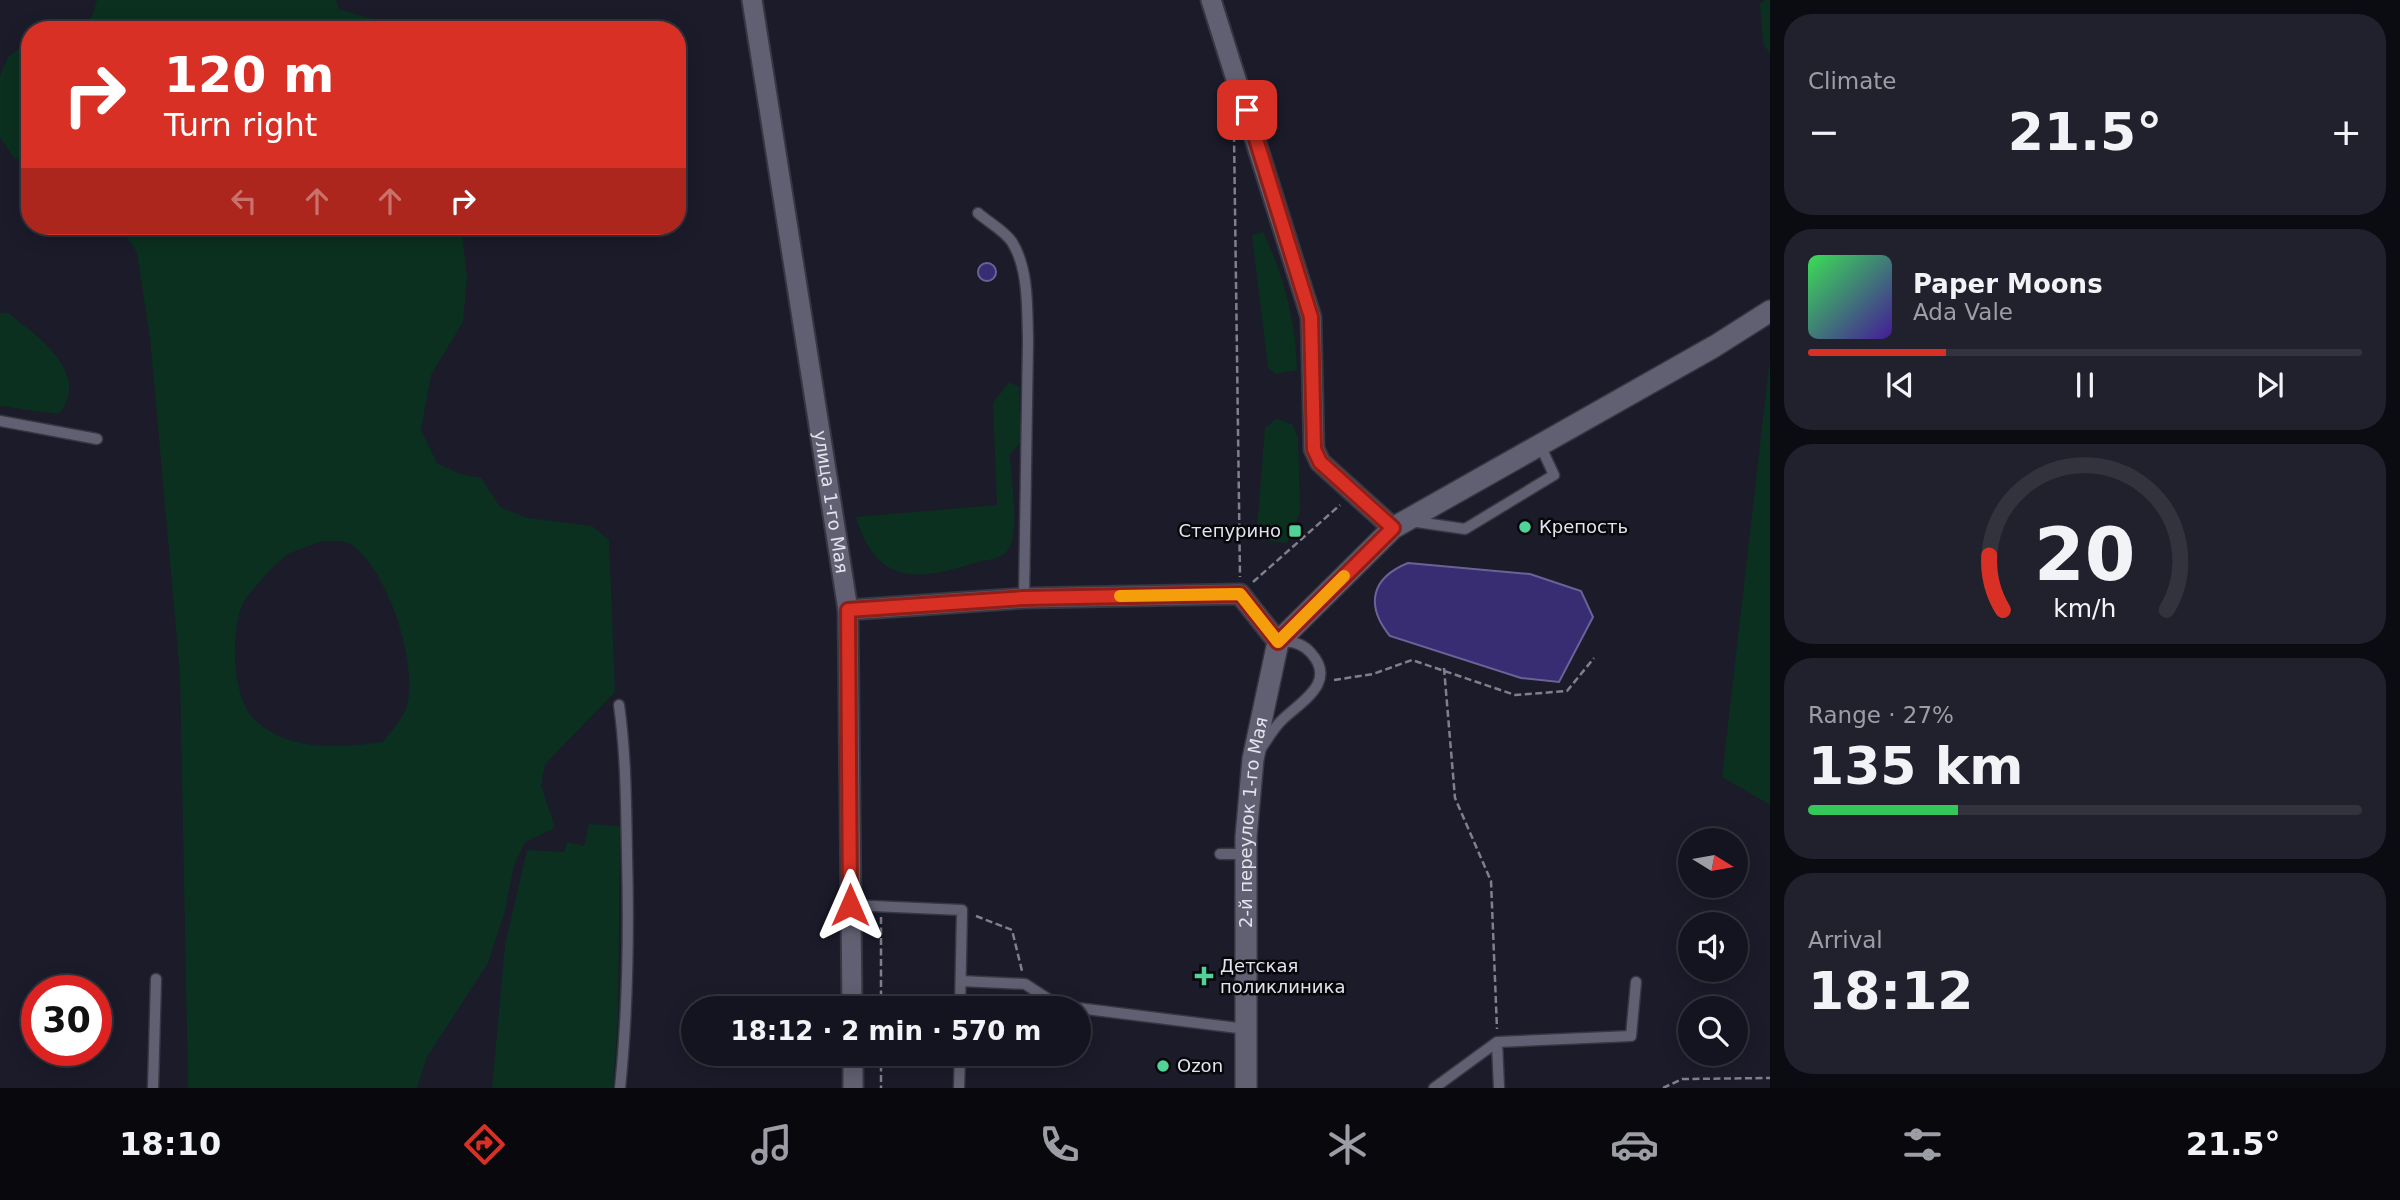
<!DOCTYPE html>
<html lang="en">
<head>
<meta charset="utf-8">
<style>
	body { margin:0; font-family:"DejaVu Sans",sans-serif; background:#21212d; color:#f1f3f6; height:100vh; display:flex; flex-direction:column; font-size:26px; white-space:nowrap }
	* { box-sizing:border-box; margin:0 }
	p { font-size:23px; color:#9d9ea5 }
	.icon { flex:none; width:38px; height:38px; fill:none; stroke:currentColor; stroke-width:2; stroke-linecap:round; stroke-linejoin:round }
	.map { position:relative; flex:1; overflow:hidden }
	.sheet { display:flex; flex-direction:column; gap:14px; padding:14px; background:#0b0b12; width:630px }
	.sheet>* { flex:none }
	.guide { position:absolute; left:21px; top:21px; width:665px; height:214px; border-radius:28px; box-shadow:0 4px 18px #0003,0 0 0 2px #33333e; background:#d93025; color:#fff; overflow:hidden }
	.needle { width:46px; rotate:101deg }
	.buttons { position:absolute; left:1678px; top:828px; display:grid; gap:14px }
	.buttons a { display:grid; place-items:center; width:70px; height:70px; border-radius:50%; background:#141420; box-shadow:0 4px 18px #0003,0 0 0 2px #33333e; font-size:35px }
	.speed { position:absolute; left:21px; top:975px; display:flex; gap:14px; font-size:35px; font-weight:700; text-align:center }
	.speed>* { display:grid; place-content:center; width:91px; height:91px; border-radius:50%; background:#141420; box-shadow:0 4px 18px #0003,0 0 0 2px #33333e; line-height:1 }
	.speed .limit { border:10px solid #d22; background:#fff; color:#111 }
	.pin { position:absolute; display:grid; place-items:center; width:60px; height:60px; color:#fff; margin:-30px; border-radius:14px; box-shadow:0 4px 10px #0006 }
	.me { position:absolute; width:77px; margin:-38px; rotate:0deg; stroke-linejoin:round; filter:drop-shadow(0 0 5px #0008) }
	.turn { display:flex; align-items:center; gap:24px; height:147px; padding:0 28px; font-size:32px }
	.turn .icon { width:91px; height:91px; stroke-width:2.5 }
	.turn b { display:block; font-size:49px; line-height:60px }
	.lanes { display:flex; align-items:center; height:66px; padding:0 28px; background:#0003; justify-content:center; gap:35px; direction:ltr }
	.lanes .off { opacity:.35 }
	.big { font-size:52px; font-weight:800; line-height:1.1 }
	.sheet .card { flex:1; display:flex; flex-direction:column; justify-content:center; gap:10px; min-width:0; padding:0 24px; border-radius:28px; background:#21212d }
	.sheet .dial { align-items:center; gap:0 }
	.dial svg { height:182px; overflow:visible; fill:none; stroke:#33333e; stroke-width:7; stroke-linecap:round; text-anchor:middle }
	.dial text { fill:#f1f3f6; stroke:none }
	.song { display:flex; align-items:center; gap:21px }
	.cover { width:84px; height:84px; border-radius:10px; background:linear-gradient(135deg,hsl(130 70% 55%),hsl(260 70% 35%)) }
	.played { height:7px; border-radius:4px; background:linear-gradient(90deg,#d93025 25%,#33333e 25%) }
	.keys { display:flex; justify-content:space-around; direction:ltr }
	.heat { display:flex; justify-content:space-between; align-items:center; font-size:38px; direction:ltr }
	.charge { height:10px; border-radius:5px; background:linear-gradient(90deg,#34c759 27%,#33333e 0) }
	.trip { position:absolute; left:681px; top:996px; width:410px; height:70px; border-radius:35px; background:#141420; box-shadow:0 4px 18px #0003,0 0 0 2px #33333e; font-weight:800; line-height:70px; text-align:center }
	.tabs { display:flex; height:112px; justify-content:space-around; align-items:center; background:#08080d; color:#9d9ea5 }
	.tabs .icon { width:49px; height:49px }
	.tabs .active { color:#d93025 }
	.tabs b { font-size:32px; color:#f1f3f6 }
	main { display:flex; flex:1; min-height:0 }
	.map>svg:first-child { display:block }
	.green { fill:#0b301f; fill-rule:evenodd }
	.water { fill:#382c73; stroke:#6b6398; stroke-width:2 }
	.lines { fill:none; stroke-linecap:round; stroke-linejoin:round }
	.lane-casing { stroke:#373742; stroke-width:13 }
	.street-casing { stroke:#373742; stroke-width:23 }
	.secondary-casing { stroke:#373742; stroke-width:24 }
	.path { stroke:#80808d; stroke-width:2.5; stroke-dasharray:7 3.5; stroke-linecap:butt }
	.lane { stroke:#606072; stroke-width:10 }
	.street { stroke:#606072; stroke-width:19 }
	.secondary { stroke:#606072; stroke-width:21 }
	.route-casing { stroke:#8d1f18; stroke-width:18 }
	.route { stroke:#d93025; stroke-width:12 }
	.slow { stroke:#f59e0b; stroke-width:12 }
	.poi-dot { fill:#51d398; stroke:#07070c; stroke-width:2.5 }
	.labels { text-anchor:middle; stroke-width:5; stroke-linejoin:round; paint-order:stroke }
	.street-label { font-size:18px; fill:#e3e3ed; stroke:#07070c }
	.poi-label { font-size:18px; fill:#e3e3ed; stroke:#07070c; text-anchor:start }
</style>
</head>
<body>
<main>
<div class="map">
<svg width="1770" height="1088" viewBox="0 0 1770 1088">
	<rect width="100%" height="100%" fill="#1b1b2a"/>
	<path class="green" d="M 97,0 L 336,0 L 339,9 L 409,30 L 80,30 L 92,16 Z
		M 1765,0 L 1770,0 L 1770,55 L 1763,42 L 1760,4 Z
		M 30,41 L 30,166 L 13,157 L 0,137 L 0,76 L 8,57 Z
		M 120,226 L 461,226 L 467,277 L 463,322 L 431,375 L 421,430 L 437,463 L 460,474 L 481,478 L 500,507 L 528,518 L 592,526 L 609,540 L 615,692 L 545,764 L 541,785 L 555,828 L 525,842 L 514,865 L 505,911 L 488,963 L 427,1057 L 417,1088 L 188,1088 L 180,674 L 150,337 L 137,253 ZM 321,541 C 329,542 342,540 348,543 C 387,563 422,672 405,711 C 400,722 390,732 383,742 C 340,748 290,752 255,720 C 231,698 229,624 246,598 C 256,585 274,565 287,555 C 296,549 311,546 321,541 Z
		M 1263,232 C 1284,274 1296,323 1297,370 L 1275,374 L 1268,368 L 1252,235 Z
		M 0,313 L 8,313 C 37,336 92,373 59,414 L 0,406 Z
		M 1769,366 L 1770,366 L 1770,805 L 1722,777 Z
		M 1009,382 L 1019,387 L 1021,442 L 1010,454 C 1010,475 1021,533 1008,550 C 999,561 987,559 974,563 C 916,582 876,584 856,517 L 997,505 L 993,403 Z
		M 1276,419 L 1292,424 L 1298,437 L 1300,512 L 1287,543 L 1269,541 L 1257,528 L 1265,428 Z
		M 589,824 L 620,826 L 618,1018 L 613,1088 L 492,1088 L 505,945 L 527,850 L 564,852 L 567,842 L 584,846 Z"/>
	<path class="water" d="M978 272a9 9 0 1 1 18 0a9 9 0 1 1-18 0Z
		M 1408,563 L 1530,574 L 1581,591 L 1593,617 L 1559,682 L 1521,678 L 1390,636 C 1365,605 1371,578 1408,563 Z"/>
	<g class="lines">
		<g class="lane-casing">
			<path id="lane" d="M 978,213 C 988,222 1005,231 1012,242 C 1029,269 1027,309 1028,340 L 1024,598
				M 0,421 L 97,439
				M 1410,521 L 1465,529 L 1554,475 L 1540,445
				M 619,705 C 626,754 626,804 627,854 C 629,932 628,1010 620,1088
				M 1262,747 C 1268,738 1274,728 1281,721 C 1300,702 1338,683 1311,653 C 1303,644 1293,641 1282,642
				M 1220,854 L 1246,854
				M 850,905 L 962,910 L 960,1008
				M 961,981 L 1025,984 L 1059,1006 L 1076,1008
				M 1078,1008 L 1246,1029
				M 1497,1042 L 1631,1036 L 1636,982
				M 153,1088 L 156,979
				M 959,1088 L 960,1054
				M 1434,1088 L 1497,1042 L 1499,1088"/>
		</g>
		<g class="street-casing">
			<g id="street">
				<path id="s1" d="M 752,0 L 848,610 L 852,1008"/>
				<path d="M 1211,0 L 1311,317 L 1314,449 L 1320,462 L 1393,528"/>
				<path d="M 848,610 L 1024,598 L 1240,594 L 1278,642"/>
				<path d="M 853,1054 L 853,1088"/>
			</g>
		</g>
		<g class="secondary-casing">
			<g id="secondary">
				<path id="s2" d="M 1246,1088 L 1246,837 L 1253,759 L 1278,642 L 1393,528 L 1715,346 L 1770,311"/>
			</g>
		</g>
		<path class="path" d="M 1234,135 L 1240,577
			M 1253,582 L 1340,505
			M 1444,668 L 1455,798 L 1491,881 L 1497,1029
			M 1334,680 L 1373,674 L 1412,660 L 1515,695 L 1567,691 L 1594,658
			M 976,916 L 1012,930 L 1022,971
			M 881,917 L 881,1008
			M 881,1054 L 881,1088
			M 1663,1088 L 1682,1079 L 1770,1078"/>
		<use href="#lane" class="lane"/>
		<use href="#street" class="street"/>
		<use href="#secondary" class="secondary"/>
	</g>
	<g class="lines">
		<g class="route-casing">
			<path id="route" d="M 850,905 L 848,610 L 1024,598 L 1240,594 L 1278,642 L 1393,528 L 1320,462 L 1314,449 L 1311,317 L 1247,110"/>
		</g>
		<use href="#route" class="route"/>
		<path class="slow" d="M 1120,596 L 1240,594 L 1278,642 L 1344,576"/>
	</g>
	<g class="poi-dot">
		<circle cx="1525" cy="527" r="7"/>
		<rect x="1288" y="524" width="14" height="14" rx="3.5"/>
		<path d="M1200.5 965.5h7v7h7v7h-7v7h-7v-7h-7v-7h7z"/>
		<circle cx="1163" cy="1066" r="7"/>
	</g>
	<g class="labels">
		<g class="street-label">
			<text dy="6" stroke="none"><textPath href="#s1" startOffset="508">улица 1-го Мая</textPath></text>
			<text dy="6" stroke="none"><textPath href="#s2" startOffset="266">2-й переулок 1-го Мая</textPath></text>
		</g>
		<g class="poi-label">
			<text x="1539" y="533">Крепость</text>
			<text x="1281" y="537" text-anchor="end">Степурино</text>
			<text x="1220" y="972">Детская<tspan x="1220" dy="21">поликлиника</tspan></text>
			<text x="1177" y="1072">Ozon</text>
		</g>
	</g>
</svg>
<div class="buttons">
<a><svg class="needle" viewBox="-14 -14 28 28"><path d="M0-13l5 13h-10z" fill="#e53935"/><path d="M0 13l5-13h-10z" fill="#9d9ea5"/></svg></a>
<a><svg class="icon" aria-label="sound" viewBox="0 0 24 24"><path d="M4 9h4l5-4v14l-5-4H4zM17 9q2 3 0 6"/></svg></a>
<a><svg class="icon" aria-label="search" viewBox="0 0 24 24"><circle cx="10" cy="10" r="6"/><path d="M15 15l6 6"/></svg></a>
</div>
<div class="speed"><div class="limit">30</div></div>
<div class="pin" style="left:1247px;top:110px;background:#d93025"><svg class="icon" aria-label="arrive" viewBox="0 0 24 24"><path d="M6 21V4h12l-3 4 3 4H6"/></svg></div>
<svg class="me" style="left:850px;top:905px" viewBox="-20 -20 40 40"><path d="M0-17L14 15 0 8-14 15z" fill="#d93025" stroke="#fff" stroke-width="4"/></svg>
<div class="trip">18:12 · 2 min · 570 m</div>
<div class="guide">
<div class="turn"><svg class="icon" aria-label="right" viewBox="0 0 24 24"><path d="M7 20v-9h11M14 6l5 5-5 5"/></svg><div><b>120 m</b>Turn right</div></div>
<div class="lanes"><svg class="icon off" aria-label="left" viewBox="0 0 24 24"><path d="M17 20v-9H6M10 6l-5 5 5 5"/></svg><svg class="icon off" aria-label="ahead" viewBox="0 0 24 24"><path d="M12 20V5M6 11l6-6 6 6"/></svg><svg class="icon off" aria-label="ahead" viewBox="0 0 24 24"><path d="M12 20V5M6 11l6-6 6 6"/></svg><svg class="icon" aria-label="right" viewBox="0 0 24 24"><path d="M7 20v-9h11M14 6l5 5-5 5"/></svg></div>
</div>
</div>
<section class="sheet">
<div class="card"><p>Climate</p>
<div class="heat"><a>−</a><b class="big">21.5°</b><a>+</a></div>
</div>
<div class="card">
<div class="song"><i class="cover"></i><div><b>Paper Moons</b><p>Ada Vale</p></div></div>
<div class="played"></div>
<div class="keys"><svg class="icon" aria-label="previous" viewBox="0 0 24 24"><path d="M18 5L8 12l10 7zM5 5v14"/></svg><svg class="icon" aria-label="pause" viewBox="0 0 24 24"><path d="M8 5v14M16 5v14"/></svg><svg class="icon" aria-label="next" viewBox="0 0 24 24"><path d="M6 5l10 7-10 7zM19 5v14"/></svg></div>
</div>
<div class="card dial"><svg viewBox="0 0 100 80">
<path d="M14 69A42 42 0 1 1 86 69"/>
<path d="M14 69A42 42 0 0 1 8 45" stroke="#d93025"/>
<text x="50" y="56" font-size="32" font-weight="700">20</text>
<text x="50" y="72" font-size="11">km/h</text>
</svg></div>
<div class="card"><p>Range · 27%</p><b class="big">135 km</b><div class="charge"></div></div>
<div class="card"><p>Arrival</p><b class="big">18:12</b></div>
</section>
</main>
<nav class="tabs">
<b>18:10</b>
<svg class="icon active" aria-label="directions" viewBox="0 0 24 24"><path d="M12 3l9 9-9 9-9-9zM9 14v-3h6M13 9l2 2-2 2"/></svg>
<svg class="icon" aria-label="music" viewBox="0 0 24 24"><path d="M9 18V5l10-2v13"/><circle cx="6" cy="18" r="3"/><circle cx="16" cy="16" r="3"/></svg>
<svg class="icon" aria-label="phone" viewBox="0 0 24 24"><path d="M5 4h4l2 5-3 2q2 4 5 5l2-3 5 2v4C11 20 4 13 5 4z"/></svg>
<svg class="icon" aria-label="climate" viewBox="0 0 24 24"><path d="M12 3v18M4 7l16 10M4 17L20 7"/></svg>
<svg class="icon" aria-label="car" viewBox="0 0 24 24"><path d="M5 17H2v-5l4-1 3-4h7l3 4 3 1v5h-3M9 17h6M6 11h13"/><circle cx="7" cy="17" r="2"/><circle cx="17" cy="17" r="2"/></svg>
<svg class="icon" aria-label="filters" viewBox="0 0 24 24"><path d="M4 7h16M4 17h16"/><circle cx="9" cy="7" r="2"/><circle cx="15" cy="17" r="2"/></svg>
<b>21.5°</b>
</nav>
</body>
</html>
